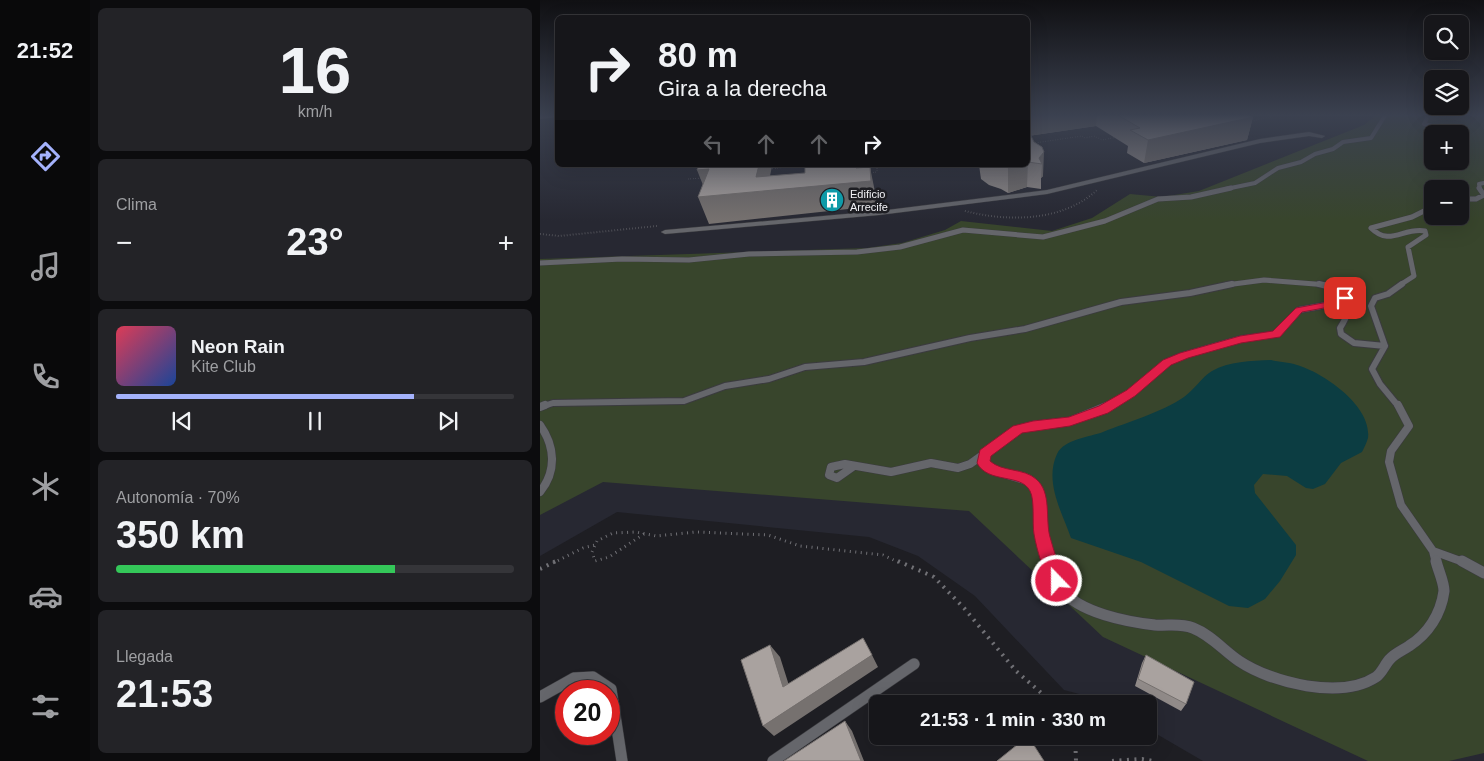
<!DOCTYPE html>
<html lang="es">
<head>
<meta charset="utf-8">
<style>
	body { margin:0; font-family:Arial,sans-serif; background:#232327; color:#f1f3f6; height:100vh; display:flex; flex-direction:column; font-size:19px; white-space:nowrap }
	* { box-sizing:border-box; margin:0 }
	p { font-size:16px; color:#9e9fa2 }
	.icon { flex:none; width:28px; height:28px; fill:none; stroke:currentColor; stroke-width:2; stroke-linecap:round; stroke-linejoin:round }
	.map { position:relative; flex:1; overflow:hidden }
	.details { display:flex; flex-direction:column; gap:8px; padding:8px; background:#0c0c0e; width:450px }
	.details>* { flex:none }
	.top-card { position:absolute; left:15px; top:15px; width:475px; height:152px; border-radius:8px; box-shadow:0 5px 20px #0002,0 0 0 1px #353539; background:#16161a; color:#f1f3f6; overflow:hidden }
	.fabs { position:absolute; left:884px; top:15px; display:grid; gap:10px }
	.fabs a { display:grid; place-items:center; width:45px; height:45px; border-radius:8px; background:#16161a; box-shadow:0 5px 20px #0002,0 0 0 1px #353539; font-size:25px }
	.speed { position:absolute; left:15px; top:680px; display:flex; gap:10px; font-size:25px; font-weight:700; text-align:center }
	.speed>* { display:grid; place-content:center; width:65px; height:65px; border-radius:50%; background:#16161a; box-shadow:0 5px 20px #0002,0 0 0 1px #353539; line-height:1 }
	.speed .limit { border:8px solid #d22; background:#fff; color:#111 }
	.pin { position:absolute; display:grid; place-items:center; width:42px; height:42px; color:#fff; margin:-21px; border-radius:10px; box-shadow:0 2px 8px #0006 }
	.me { position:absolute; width:55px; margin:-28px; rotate:338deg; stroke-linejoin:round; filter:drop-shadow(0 0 4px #0008) }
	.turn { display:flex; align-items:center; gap:18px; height:105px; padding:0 20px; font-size:22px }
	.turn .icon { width:65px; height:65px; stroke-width:2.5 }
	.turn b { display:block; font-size:35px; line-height:42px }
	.lanes { display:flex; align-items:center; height:48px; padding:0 20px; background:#0003; justify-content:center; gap:25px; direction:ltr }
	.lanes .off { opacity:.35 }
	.big { font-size:38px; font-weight:700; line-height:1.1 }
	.details .tile { flex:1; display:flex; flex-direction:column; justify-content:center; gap:8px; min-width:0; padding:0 18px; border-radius:8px; background:#232327 }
	.details .dial { align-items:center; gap:0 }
	.dial b { font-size:65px; line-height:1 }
	.song { display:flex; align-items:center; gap:15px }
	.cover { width:60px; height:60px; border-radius:8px; background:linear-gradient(135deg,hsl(350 70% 55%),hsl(220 70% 35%)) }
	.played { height:5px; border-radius:2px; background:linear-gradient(90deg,#a4b2fc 75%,#353539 75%) }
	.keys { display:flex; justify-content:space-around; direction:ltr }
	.heat { display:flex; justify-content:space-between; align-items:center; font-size:28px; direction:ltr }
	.charge { height:8px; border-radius:4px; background:linear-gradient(90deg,#34c759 70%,#353539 0) }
	.trip { position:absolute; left:329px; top:695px; width:288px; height:50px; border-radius:8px; background:#16161a; box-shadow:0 5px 20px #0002,0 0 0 1px #353539; font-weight:700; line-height:50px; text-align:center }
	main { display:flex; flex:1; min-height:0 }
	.tabs { display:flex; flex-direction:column; width:90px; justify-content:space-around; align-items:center; background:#09090a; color:#9e9fa2 }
	.tabs .icon { width:35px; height:35px }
	.tabs .selected { color:#a4b2fc }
	.tabs b { font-size:22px; color:#f1f3f6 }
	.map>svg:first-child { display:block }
	.built { fill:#272832; fill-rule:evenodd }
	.green { fill:#38452c; fill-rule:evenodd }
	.water { fill:#0c3d42 }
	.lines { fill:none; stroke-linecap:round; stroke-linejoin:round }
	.service-far4-casing { stroke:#3b3b3f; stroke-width:4.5 }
	.service-far3-casing { stroke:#3b3b3f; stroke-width:5.5 }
	.service-far2-casing { stroke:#3b3b3f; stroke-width:8 }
	.service-far1-casing { stroke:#3b3b3f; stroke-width:9 }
	.service-casing { stroke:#3b3b3f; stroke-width:12 }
	.pedestrian-casing { stroke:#3b3b3f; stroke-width:1 }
	.minor-casing { stroke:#3b3b3f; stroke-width:1 }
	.path-far3 { stroke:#717176; stroke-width:1; stroke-dasharray:0.5 2; stroke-linecap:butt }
	.path-far2 { stroke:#717176; stroke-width:2; stroke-dasharray:0.5 2.5; stroke-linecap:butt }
	.path-far1 { stroke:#717176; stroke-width:3; stroke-dasharray:1 4.5; stroke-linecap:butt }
	.path { stroke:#717176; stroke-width:4; stroke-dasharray:2 5.5; stroke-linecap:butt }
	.service-far4 { stroke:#65666b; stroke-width:4 }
	.service-far3 { stroke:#65666b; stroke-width:5 }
	.service-far2 { stroke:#65666b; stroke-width:6 }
	.service-far1 { stroke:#65666b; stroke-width:8 }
	.service { stroke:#65666b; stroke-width:11 }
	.pedestrian { fill:#65666b; fill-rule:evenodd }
	.minor { fill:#65666b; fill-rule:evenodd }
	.wall { fill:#918b89 }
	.shaded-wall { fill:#76716f }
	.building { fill:#a9a29f; stroke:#76716f }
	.route { fill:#e11d48; stroke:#92132f }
	.labels { text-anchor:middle; stroke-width:5; stroke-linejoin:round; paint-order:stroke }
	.far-poi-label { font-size:11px; fill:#f1f1f5; stroke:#1e1e23; text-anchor:start }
</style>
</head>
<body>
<main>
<nav class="tabs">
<b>21:52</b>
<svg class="icon selected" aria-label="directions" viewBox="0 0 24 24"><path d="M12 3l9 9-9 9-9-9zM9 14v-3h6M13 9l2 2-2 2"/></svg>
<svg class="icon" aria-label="music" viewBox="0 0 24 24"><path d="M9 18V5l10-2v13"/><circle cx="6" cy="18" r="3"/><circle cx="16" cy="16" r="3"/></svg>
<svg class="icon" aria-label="phone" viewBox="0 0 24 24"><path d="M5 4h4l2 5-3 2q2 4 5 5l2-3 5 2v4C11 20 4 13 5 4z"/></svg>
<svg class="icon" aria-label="climate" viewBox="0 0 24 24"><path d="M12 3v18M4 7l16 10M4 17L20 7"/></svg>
<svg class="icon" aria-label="car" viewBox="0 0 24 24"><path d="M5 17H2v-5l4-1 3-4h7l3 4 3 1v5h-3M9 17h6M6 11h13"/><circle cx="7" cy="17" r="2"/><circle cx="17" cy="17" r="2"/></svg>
<svg class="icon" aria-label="filters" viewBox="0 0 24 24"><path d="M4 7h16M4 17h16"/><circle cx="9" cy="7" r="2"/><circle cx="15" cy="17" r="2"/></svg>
</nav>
<section class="details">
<div class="tile dial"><b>16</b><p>km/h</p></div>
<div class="tile"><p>Clima</p>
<div class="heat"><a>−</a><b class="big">23°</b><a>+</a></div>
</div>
<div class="tile">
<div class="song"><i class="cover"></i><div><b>Neon Rain</b><p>Kite Club</p></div></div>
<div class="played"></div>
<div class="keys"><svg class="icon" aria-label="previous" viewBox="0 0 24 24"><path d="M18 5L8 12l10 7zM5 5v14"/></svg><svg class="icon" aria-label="pause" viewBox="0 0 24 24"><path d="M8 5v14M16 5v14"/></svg><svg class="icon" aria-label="next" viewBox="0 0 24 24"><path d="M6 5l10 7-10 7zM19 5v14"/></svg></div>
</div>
<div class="tile"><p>Autonomía · 70%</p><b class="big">350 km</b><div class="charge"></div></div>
<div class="tile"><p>Llegada</p><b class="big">21:53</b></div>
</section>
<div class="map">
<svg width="944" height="761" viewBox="0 0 944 761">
	<rect width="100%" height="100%" fill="#1e1e23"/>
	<path class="built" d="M 488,114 L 944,114 L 944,761 L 663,761 L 608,729 L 608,704 L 564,704 L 551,697 L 524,690 L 435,596 L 378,556 L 329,537 L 77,512 L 0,556 L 0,120 L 17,117 L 18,165 L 488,165 ZM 892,134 L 920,134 L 920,161 L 892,161 ZM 892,189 L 920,189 L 920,216 L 892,216 Z"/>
	<path class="green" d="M 834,114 L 944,114 L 944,753 L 909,761 L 828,761 L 563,637 L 429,511 L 63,482 L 0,515 L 0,259 L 327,248 L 362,243 L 405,230 L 421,221 L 512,231 L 552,218 L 590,194 L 622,197 L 659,191 L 824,125 L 834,117 ZM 892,134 L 920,134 L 920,161 L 892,161 ZM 892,189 L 920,189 L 920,216 L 892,216 Z"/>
	<path class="water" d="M 731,360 C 739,362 749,362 757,365 C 784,373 832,406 828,438 C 827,442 824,448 822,452 L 801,463 L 785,484 L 773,489 L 766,488 L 747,476 L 723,474 L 714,485 L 715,493 L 756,545 L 756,555 L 740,581 L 725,599 L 708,608 L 689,606 L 601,562 L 531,538 C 522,512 504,482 517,454 C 524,439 550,437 563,432 C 588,422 622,412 644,397 C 654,390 662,377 672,371 C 689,361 711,361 731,360 Z"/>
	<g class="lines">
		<g class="service-far4-casing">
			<path id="service-far4" d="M 888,116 L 884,124 L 900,128
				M 686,189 L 715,183 L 738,168 L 761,162 L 775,154 L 793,149 L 803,142 L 831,138 L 846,114
				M 940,189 L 939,184 L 944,183"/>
		</g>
		<g class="service-far3-casing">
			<path id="service-far3" d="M 920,199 L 936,199 L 944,195 L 939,188
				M 0,263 L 82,259 L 149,260 L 209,254 L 317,252 L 360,247 L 423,230 L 503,237 L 565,221 L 618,199 L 651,197 L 691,188
				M 686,285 L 724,280 L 788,285
				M 860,285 L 874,276 L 868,247 L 886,235 L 885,231 C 863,227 850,247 831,228 L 872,217 L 892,207"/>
		</g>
		<g class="service-far2-casing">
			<path id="service-far2" d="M 779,284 L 799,289 L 805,298 L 803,302 C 809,314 807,317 800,328 L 801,334 L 814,343 L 845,346 L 831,306 L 835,298 L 848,294 L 862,284
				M 845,346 L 832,369 L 840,384 L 859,407
				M 1,407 L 13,403 L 144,401 L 185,386 L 229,379 L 265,367 L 324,362 L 430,338 L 485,329 L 581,302 L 650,293 L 692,284
				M 567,407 L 591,393 L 627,362 L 644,355 L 700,339 L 736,334 L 759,310 L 803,302"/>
		</g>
		<g class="service-far1-casing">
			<path id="service-far1" d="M 858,405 L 869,426 L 851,451 L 849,462 L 861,505 L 893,551 L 896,563
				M 0,407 L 5,405
				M 0,425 C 15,446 17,471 0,492
				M 314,466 L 297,478 L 289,475 L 291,467 L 305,464 L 351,472 L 391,463 L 418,468 L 430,464 L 444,454
				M 893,551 L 926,563
				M 510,563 L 502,535 L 498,490 L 491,482 L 457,472 L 450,469 L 444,463 L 444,454 L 478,429 L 493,425 L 530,421 L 569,405"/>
		</g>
		<g class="service-casing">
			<path id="service" d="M 509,561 C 512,571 516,581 521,589 C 539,613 588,622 615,625 C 629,626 640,623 653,628 C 671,635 683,650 699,661 C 732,683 801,700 836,677 C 842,673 845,664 850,659 C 854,654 863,650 869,646 C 888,634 901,614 904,591 C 904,582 898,570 896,561
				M 922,561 L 944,573
				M 0,697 L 34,678 L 53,677 L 71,689 L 82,761
				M 233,761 L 374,664"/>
		</g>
		<g class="pedestrian-casing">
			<path id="pedestrian" d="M 769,132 L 785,136 L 782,138 L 769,136 L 720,143 L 507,194 L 339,215 L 125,234 L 121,232 L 125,230 L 339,211 L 507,190 L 720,139 Z"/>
		</g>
		<g class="minor-casing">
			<path id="minor" d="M 18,114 L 18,117 L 0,119 L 0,115 Z"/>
		</g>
		<path class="path-far3" d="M 709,122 L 741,114
			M 488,144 L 542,136 L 545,138 L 554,136 L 562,140 L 577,137
			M 230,169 L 262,165
			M 328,173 L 337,172 L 337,167 L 348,165
			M 148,179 L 164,178"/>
		<path class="path-far2" d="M 425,211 C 468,222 524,222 558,189
			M 0,234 L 19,236 L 117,226"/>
		<path class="path-far1" d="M 104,534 L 69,557 L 55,561 L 52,552 L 57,541 L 73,533 L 96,532 L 116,536 L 156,532 L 228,535 L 260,546 L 343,555 L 360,563
			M 13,563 L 43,548 L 55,545"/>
		<path class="path" d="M 358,561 L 394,577 L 424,608 L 476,671 L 514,704
			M 0,569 L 16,561
			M 535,736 L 536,761
			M 572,761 L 602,759 L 613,761"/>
		<use href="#service-far4" class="service-far4"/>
		<use href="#service-far3" class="service-far3"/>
		<use href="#service-far2" class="service-far2"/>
		<use href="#service-far1" class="service-far1"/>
		<use href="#service" class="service"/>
		<use href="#pedestrian" class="pedestrian"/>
		<use href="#minor" class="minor"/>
	</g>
	<path class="wall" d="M 488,114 L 716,114 L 710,115 L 713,117 L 707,140 L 604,163 L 587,153 L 588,146 L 556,126 L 488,136 Z
		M 488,137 L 494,142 L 502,147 L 503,176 L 501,178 L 501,189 L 487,187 L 468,193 L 461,189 L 449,185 L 441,179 L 439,165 L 488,165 Z
		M 606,655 L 646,704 L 641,711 L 595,686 L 602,663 Z"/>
	<path class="shaded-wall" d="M 488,114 L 557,114 L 556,126 L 488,136 Z
		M 713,117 L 707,140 L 604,163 L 608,140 Z
		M 504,152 L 503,176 L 501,178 L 502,164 L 499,158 Z
		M 488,162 L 487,187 L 468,193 L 468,168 L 478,165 L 488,165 Z
		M 219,165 L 241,165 L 232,166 L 227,191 L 316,165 L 320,165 L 321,182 L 330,167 L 335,192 L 336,206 L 169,224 L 158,197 L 216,177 Z
		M 169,169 L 167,195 L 157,170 Z
		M 230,645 L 240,657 L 253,698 L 243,687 Z
		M 332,655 L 338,667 L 234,736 L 223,726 Z
		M 305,721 L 312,731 L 324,761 L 321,761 Z"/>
	<path class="building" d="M 576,114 L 619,114 L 621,115 L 627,114 L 707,114 L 713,117 L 608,140 L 590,130 L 600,128 Z
		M 491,136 L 494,142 L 502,147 L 504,152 L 499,158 L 502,164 L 488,162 L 488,137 Z
		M 159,165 L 219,165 L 216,177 L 265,173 L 265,165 L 316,165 L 316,168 L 330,167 L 331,181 L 158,197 L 169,169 L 157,170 Z
		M 464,165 L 478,165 L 468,168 Z
		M 323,638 L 332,655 L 223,726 L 201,660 L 230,645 L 243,687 Z
		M 606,655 L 654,682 L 646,704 L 598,679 Z
		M 305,721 L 321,761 L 244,761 Z
		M 488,736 L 504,761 L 457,761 Z"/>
	<linearGradient id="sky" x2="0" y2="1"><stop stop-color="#101013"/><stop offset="0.52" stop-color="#3b4150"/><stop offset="1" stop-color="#3b4150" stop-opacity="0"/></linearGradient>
	<rect width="944" height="221" fill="url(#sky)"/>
	<path class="route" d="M 805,295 L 810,298 L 806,304 L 762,312 L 740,337 L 701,343 L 648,358 L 631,365 L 595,396 L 568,413 L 530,426 L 482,433 L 451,456 L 450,461 C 462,472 484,468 496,479 C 512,492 505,519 510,537 C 514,552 519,566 525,581 L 523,586 L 517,588 L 511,586 C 503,570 497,551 494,534 C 492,523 495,500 490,491 C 481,473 448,484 437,463 L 440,450 L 473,426 L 493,421 L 529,417 L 559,406 L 587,390 L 623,360 L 640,353 L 700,336 L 733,331 L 756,308 L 799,300 L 801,296 Z"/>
	<defs>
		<g id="building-disc" transform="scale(1.25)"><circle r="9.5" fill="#0f9aa8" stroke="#1e1e23"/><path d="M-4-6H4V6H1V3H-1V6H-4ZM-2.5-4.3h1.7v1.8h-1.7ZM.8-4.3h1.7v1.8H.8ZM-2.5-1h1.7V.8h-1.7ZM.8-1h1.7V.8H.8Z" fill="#fff"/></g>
	</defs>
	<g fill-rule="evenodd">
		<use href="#building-disc" x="292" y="200"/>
	</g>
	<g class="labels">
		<g class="far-poi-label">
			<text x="310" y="198">Edificio<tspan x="310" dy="13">Arrecife</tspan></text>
		</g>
	</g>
</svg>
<div class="fabs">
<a><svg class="icon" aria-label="search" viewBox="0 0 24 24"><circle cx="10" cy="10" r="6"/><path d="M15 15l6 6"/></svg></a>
<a><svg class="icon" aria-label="layers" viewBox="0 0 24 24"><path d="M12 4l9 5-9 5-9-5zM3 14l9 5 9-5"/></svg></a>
<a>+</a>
<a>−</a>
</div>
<div class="speed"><div class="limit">20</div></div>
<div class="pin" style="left:805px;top:298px;background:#d93025"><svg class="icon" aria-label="arrive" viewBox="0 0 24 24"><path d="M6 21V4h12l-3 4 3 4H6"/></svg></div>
<svg class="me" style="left:517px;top:581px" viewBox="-20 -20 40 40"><circle r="17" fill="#e11d48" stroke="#fff" stroke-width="3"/><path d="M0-11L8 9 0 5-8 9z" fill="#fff"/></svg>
<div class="trip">21:53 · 1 min · 330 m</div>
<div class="top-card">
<div class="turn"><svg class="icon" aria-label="right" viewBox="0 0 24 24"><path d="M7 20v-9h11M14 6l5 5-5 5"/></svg><div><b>80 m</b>Gira a la derecha</div></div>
<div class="lanes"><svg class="icon off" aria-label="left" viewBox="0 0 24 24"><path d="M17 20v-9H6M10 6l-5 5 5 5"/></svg><svg class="icon off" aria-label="ahead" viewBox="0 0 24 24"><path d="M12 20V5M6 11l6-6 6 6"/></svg><svg class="icon off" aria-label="ahead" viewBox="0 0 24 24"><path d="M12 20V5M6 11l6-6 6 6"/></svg><svg class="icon" aria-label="right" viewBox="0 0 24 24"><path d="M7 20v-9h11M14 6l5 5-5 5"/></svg></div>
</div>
</div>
</main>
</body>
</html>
